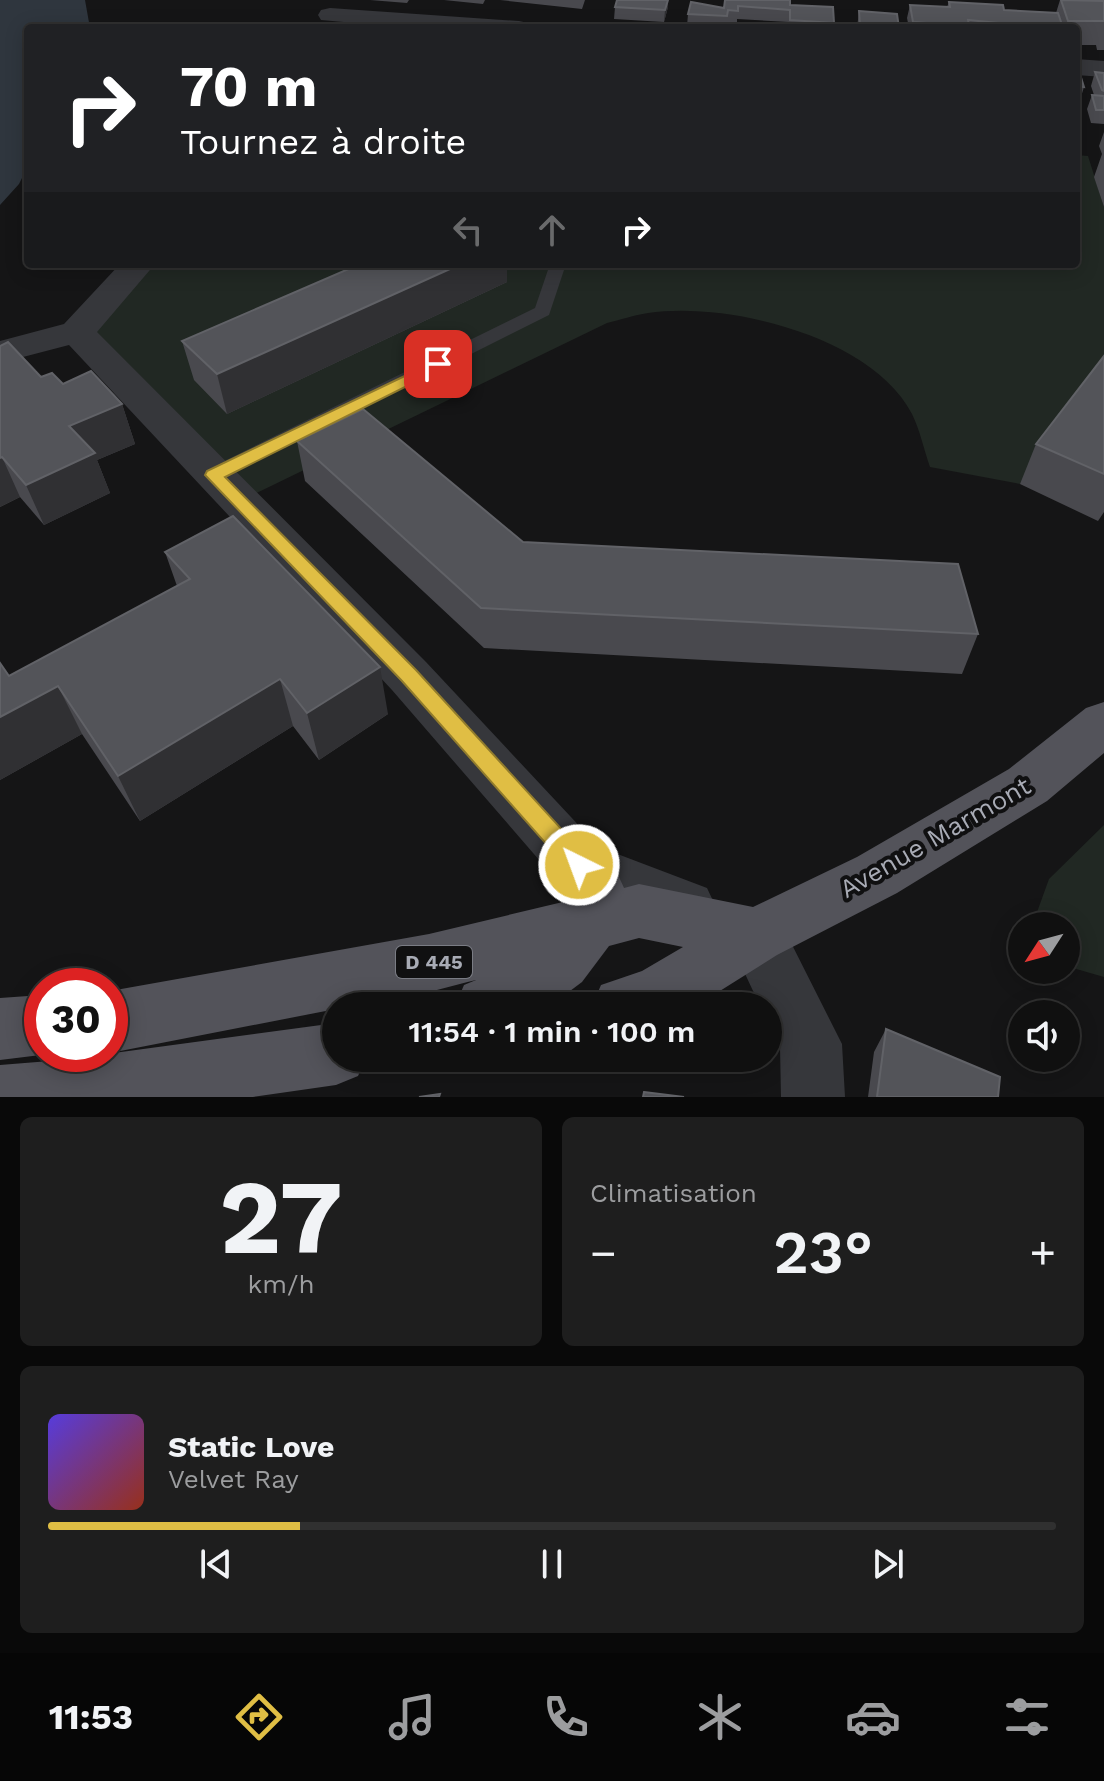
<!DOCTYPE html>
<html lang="fr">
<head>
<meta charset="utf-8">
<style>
	body { margin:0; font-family:"Work Sans",sans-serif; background:#1e1e1e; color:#f1f3f6; height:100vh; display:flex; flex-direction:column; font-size:30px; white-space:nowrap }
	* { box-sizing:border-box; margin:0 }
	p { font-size:26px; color:#9c9d9f }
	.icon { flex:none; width:44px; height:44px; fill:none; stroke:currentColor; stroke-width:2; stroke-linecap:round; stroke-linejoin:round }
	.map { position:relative; height:1097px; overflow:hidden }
	.side { display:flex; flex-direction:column; gap:20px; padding:20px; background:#090909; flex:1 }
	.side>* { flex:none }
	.guide { position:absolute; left:24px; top:24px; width:1056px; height:244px; border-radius:8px; box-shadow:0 4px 20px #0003,0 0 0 2px #303030; background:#202124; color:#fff; overflow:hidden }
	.needle { width:52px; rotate:234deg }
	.fabs { position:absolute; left:1008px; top:912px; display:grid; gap:16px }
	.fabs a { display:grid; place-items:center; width:72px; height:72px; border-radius:50%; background:#101010; box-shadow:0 4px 20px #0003,0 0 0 2px #303030; font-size:40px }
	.speed { position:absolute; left:24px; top:968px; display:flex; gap:16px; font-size:40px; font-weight:700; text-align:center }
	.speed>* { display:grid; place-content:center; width:104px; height:104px; border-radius:50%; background:#101010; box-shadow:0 4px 20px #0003,0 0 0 2px #303030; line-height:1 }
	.speed .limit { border:12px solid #d22; background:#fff; color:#111 }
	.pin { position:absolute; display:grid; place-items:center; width:68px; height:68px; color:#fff; margin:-34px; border-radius:16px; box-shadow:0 4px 12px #0006 }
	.me { position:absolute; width:88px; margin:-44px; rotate:318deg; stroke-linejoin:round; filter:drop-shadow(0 0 6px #0008) }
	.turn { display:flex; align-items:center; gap:28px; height:168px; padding:0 24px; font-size:36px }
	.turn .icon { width:104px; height:104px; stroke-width:2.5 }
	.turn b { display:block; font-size:56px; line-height:68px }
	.lanes { display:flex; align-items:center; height:76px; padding:0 24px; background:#0003; justify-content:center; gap:40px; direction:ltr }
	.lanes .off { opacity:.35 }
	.big { font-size:60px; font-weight:600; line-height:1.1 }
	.side .tile { flex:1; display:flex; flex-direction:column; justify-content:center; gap:12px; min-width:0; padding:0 28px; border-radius:12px; background:#1e1e1e }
	.side .dial { align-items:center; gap:0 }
	.dial b { font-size:104px; line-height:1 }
	.song { display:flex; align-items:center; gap:24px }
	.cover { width:96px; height:96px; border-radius:12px; background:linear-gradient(135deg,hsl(250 70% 55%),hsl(10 70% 35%)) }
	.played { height:8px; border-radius:4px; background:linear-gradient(90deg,#e0be44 25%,#303030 25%) }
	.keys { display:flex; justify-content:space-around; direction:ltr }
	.heat { display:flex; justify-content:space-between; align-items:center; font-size:44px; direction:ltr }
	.side .tiles { flex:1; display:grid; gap:20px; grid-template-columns:1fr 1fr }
	.tile:last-child { grid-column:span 2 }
	.trip { position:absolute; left:322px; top:992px; width:460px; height:80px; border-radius:40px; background:#101010; box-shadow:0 4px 20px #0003,0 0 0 2px #303030; font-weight:600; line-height:80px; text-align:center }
	.tab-bar { display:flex; height:128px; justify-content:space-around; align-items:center; background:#060606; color:#9c9d9f }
	.tab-bar .icon { width:56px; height:56px }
	.tab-bar .active { color:#e0be44 }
	.tab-bar b { font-size:36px; color:#f1f3f6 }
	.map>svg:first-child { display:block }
	.green { fill:#212823 }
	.water { fill:#2f363e }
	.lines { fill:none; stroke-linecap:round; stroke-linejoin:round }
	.service { fill:#36373b; fill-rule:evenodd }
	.minor { fill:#36373b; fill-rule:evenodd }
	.tertiary { fill:#36373b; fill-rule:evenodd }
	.primary { fill:#53535a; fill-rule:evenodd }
	.wall { fill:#49494e }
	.shaded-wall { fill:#303033 }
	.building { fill:#535459; stroke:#616267; stroke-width:2 }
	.route { fill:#e0be44; stroke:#927c2c; stroke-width:2 }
	.labels { text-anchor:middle; stroke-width:8; stroke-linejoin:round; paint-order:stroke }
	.shield { fill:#101011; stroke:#7a7c84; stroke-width:2 }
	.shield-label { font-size:20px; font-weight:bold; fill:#a8abb5 }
	.near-street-label { font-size:26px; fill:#a8abb5; stroke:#101011 }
</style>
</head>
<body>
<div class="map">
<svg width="1104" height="1097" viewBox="0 0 1104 1097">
	<rect width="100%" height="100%" fill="#151516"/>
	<path class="green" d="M 1076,155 L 1088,156 L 1104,207 L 1104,374 L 1020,484 L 930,467 C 924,450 920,430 912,414 C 873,337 728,301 648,313 C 634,315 620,320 607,323 L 238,502 L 77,332 L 138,264 L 1076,264 Z
		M 1104,825 L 1104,977 L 1066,966 L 1066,926 L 1032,926 L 1049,879 Z"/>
	<path class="water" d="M 0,0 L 85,0 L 90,28 L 28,28 L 28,166 L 19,184 L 0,205 Z"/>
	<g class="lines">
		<path class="service" d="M 550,264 L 566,264 L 549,315 L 220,480 L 206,480 L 203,475 L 206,470 L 535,308 Z"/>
		<path class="minor" d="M 330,8 L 519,21 L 528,23 L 531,28 L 411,28 L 321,20 L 318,15 L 321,10 Z
			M 1076,59 L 1104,61 L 1104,77 L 1076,75 Z
			M 120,264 L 155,264 L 97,332 L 426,662 L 599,847 L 707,888 L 716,907 L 707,926 L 687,934 L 559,883 L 392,690 L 69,345 L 0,363 L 0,341 L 64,324 Z"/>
		<path class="tertiary" d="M 756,907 L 777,915 L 842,1044 L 845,1097 L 781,1097 L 780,1047 L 768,1022 L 768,1006 L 760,1006 L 727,935 L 735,915 Z"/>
		<path class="primary" d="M 1104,702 L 1104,753 L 1047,801 L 897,893 L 777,955 L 696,1006 L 592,1006 L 601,985 L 642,971 L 683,947 L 639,938 L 609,946 L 582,982 L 550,1006 L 455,1006 L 464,985 L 476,980 C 431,991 383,1006 336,1006 L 336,1009 L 110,1053 L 110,991 L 429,934 L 567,901 L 568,895 L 551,865 L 559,847 L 579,840 C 606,850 613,862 624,888 L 639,884 L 753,907 L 857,857 L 1009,769 L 1086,708 Z
			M 42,995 L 42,1054 L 49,1054 L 0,1060 L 0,998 Z
			M 336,1023 L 336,1058 L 366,1058 L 358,1076 L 336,1085 L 253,1097 L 0,1097 L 0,1065 L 62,1060 Z"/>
	</g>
	<path class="wall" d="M 370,0 L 409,0 L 407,3 Z
		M 444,0 L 485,0 L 483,4 Z
		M 500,0 L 585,0 L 582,9 Z
		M 725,0 L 790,5 L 834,23 L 833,28 L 788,28 L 789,22 L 737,19 L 737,23 L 727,23 L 726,28 L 687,26 L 688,14 L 724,8 Z
		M 1060,0 L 1104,0 L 1104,50 L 1097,50 L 1096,45 L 1076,45 L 1076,28 L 909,28 L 907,18 L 910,5 L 947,7 L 949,2 L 1004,10 L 1056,13 Z
		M 615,7 L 668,7 L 664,22 L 614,19 Z
		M 859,11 L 899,28 L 857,28 Z
		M 1076,71 L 1084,87 L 1080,100 L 1076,100 Z
		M 1095,72 L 1104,73 L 1104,124 L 1091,123 L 1087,109 L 1092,95 L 1094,95 L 1091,86 Z
		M 1104,132 L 1104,207 L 1094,177 L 1102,154 L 1099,146 Z
		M 360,264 L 507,264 L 507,282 L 227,414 L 194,380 L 182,341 Z
		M 0,346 L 41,377 L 122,404 L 135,444 L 97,460 L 110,493 L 44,525 L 20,497 L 0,507 Z
		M 1104,356 L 1104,512 L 1098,521 L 1020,484 L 1036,444 Z
		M 297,441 L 523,542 L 978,634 L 962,674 L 484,648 L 305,481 Z
		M 165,552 L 388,714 L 319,760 L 293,726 L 140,821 L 82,734 L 0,780 L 0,663 L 9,676 L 177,586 Z
		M 886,1029 L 998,1097 L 868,1097 L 874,1052 Z"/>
	<path class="shaded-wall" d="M 668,0 L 668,7 L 664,22 L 665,10 Z
		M 461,264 L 507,264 L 507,282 L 227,414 L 217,374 Z
		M 122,404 L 135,444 L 97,460 L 110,493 L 44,525 L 26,485 L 69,426 Z
		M 2,457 L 20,497 L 0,507 L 0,458 Z
		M 380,667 L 388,714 L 319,760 L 307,713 Z
		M 280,679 L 293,726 L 140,821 L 118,776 Z
		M 58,686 L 82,734 L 0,780 L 0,717 Z"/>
	<path class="building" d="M 617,0 L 668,0 L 665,10 L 615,7 Z
		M 725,0 L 790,0 L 790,5 L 833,7 L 834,23 L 790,20 L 790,10 L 738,6 L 738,11 L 728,10 L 727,16 L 688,14 L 691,2 L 724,8 Z
		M 1061,0 L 1104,1 L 1104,21 L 1068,21 Z
		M 949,2 L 1003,5 L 1004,10 L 1058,13 L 1063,28 L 1008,26 L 1008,24 L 968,20 L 969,26 L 913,22 L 910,5 L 950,7 Z
		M 859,11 L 897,14 L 899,28 L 860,25 Z
		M 1076,71 L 1079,71 L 1084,87 L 1076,86 Z
		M 1095,72 L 1104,73 L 1104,91 L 1102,90 Z
		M 1092,95 L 1104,96 L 1104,110 L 1096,110 Z
		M 360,264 L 461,264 L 217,374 L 182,341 Z
		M 8,342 L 41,377 L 52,373 L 63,384 L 91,371 L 122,404 L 69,426 L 95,453 L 26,485 L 2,457 L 0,458 L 0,346 Z
		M 1104,356 L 1104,474 L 1036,444 Z
		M 363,409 L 523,542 L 958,564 L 978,634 L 481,608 L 297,441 Z
		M 233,516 L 380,667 L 307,713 L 280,679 L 118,776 L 58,686 L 0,717 L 0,663 L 9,676 L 190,579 L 165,552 Z
		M 886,1029 L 1000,1077 L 998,1097 L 877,1097 Z
		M 644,1092 L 684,1097 L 643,1097 Z
		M 440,1094 L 439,1097 L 419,1097 Z"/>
	<path class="route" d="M 438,360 L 445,364 L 443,368 L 225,477 L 416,670 L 587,857 L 591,865 L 587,872 L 579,875 L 571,872 L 402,681 L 205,475 L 207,471 Z"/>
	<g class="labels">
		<rect class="shield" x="396" y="946" width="76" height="32" rx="6"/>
		<g class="shield-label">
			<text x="434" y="969">D 445</text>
		</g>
		<g class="near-street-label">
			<text transform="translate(935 837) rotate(-30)" y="9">Avenue Marmont</text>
		</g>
	</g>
</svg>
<div class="fabs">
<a><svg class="needle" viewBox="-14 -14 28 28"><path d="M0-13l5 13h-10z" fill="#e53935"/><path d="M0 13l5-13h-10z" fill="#9c9d9f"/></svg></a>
<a><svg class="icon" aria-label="sound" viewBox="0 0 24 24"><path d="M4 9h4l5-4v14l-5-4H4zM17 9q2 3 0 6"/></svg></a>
</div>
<div class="speed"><div class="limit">30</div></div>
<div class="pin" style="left:438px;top:364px;background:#d93025"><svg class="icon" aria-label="arrive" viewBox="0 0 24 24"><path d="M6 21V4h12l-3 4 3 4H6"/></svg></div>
<svg class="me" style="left:579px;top:865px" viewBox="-20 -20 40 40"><circle r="17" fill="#e0be44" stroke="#fff" stroke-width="3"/><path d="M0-11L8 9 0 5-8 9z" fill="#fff"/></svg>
<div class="trip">11:54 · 1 min · 100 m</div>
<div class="guide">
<div class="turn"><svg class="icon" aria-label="right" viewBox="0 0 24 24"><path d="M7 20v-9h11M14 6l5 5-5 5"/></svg><div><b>70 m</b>Tournez à droite</div></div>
<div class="lanes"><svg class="icon off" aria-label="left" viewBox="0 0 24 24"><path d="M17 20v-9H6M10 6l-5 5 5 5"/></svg><svg class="icon off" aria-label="ahead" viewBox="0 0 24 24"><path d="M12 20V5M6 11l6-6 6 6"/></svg><svg class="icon" aria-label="right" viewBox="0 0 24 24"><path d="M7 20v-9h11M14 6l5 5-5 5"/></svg></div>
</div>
</div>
<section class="side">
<div class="tiles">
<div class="tile dial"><b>27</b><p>km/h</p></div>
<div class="tile"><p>Climatisation</p>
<div class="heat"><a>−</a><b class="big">23°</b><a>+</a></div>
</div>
<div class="tile">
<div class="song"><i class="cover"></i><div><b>Static Love</b><p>Velvet Ray</p></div></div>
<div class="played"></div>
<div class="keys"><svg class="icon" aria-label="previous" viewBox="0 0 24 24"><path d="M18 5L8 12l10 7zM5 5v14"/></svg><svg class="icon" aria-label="pause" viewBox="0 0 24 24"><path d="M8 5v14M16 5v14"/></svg><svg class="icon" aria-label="next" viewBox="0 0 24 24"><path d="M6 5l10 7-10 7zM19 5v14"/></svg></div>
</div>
</div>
</section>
<nav class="tab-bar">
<b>11:53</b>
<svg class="icon active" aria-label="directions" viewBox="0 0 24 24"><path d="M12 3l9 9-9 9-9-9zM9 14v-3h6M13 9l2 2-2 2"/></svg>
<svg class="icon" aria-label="music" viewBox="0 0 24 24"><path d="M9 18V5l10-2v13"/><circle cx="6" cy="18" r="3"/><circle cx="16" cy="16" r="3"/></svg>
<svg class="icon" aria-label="phone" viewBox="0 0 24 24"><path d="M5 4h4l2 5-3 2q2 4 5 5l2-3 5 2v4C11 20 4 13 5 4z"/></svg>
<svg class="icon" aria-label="climate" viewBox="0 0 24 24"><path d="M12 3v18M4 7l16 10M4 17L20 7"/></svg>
<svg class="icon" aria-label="car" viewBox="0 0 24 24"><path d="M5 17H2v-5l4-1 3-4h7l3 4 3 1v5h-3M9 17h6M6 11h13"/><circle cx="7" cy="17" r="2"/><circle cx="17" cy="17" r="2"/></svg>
<svg class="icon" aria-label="filters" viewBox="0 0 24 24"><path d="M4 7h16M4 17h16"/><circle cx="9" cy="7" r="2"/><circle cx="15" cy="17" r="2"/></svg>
</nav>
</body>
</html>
